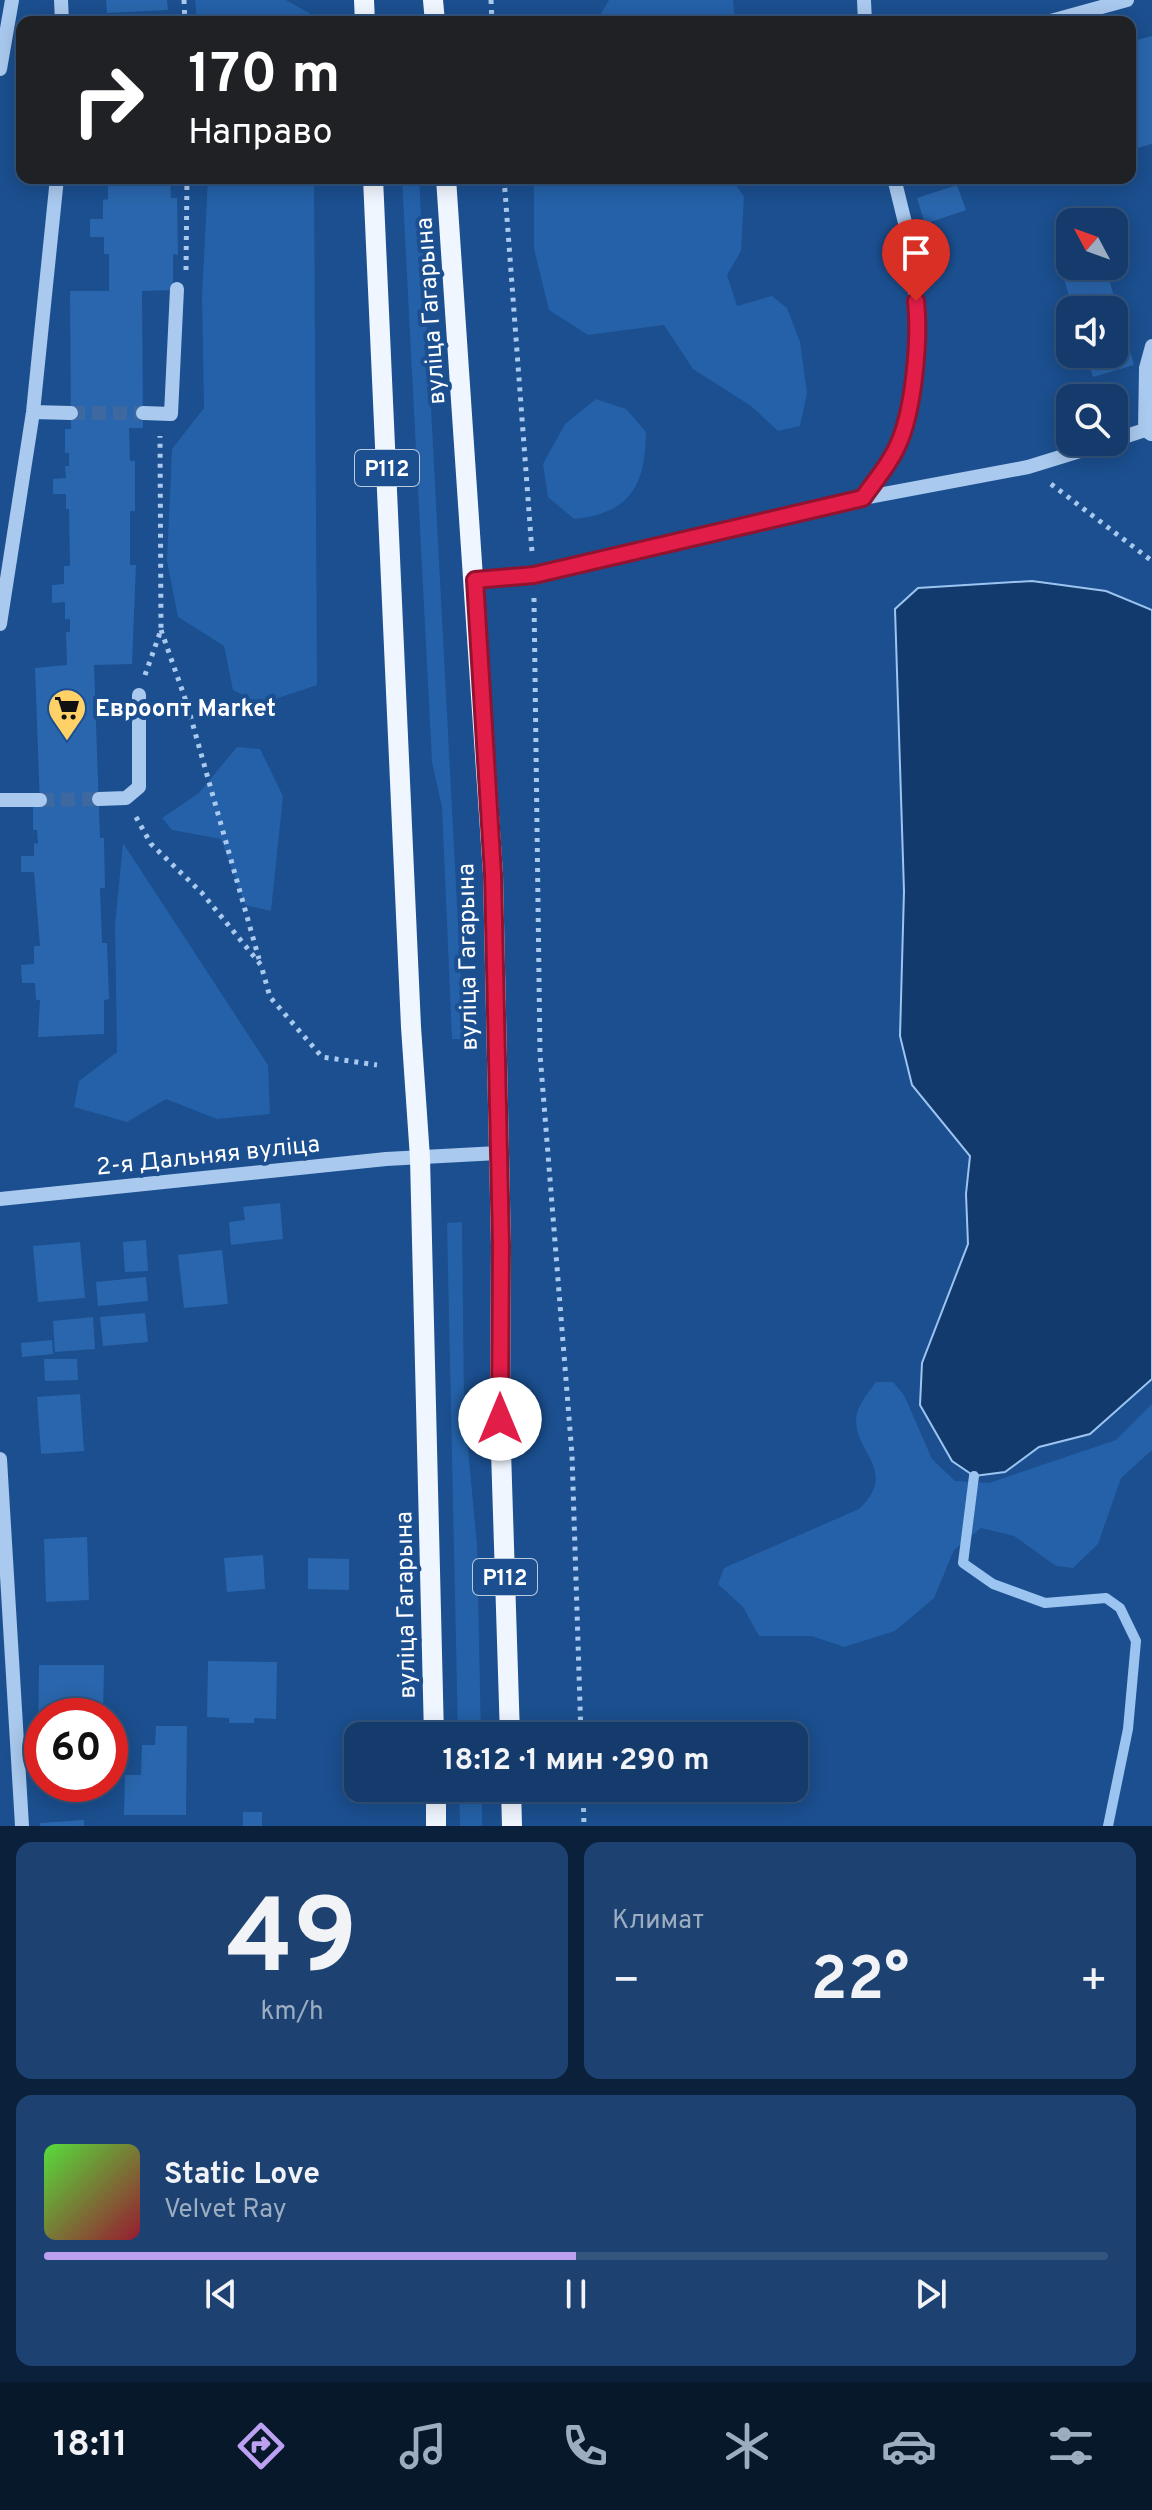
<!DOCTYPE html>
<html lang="ru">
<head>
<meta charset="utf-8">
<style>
	body { margin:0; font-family:Overpass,sans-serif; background:#1d4271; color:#f1f3f6; height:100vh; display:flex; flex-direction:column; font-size:30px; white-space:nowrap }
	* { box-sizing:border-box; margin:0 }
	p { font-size:26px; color:#9dadc1 }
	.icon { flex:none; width:44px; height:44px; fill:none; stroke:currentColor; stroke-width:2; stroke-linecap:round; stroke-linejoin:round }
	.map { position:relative; height:1826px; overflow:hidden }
	.details { display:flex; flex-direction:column; gap:16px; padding:16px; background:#0b203b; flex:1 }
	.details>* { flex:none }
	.banner { position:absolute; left:16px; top:16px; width:1120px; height:168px; border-radius:16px; box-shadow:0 4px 20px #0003,0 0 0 2px #33557e; background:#202124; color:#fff; overflow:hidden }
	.needle { width:52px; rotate:311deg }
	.controls { position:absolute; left:1056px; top:208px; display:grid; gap:16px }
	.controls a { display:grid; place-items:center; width:72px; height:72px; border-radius:16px; background:#143b6b; box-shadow:0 4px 20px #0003,0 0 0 2px #33557e; font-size:40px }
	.speed { position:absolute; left:24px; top:1698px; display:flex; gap:16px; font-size:40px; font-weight:700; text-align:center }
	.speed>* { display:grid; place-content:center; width:104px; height:104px; border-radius:50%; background:#143b6b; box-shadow:0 4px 20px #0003,0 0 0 2px #33557e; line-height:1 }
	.speed .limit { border:12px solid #d22; background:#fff; color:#111 }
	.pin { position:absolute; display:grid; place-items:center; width:68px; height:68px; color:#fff; margin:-82px -34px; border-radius:50% 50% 50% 0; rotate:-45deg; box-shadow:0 0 8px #0007 }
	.pin .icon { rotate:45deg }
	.me { position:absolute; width:88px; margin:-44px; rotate:0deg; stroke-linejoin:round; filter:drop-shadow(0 0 6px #0008) }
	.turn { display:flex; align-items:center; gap:28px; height:168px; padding:0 40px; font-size:36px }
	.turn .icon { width:104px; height:104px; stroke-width:2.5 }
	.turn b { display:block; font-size:56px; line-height:68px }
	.big { font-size:60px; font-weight:700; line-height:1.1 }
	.details .card { flex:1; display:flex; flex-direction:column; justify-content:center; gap:12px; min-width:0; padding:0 28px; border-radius:16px; background:#1d4271 }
	.details .dial { align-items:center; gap:0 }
	.dial b { font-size:104px; line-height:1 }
	.song { display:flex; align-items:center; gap:24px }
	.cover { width:96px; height:96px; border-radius:12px; background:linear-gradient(135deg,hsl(110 70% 55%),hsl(350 70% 35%)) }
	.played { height:8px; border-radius:4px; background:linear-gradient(90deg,#bca0f2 50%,#33557e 50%) }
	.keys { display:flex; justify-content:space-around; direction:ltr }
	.heat { display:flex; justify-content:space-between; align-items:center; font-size:44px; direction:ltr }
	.details .tiles { flex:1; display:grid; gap:16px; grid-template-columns:1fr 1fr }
	.card:last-child { grid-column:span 2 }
	.trip { position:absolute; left:344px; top:1722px; width:464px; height:80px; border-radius:16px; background:#143b6b; box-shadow:0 4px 20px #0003,0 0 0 2px #33557e; font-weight:700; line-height:80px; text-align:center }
	.dock { display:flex; height:128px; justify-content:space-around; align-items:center; background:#08182b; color:#9dadc1 }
	.dock .icon { width:56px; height:56px }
	.dock .on { color:#bca0f2 }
	.dock b { font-size:36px; color:#f1f3f6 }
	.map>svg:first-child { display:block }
	.green { fill:#2461a8 }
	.water { fill:#123a6d; stroke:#9cc4f0; stroke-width:2 }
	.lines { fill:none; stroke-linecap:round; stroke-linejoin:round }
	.stream { stroke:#9cc4f0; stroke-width:10 }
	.building { fill:#2a66ad }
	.minor-tunnel { stroke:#3d69a0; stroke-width:14; stroke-dasharray:14 7; stroke-linecap:butt }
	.path { stroke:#a9c9ee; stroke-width:5; stroke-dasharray:4 6; stroke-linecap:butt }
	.minor { stroke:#a9c9ee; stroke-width:14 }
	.major { stroke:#f0f6ff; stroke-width:20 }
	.route-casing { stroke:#92132f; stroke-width:20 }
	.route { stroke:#e11d48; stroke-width:14 }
	.labels { text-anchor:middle; stroke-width:8; stroke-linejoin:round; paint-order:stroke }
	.shield { fill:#1b4f8f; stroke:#bbcadd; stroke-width:2 }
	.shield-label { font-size:22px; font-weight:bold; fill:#fff }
	.street-label { font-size:24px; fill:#fff; stroke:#1b4f8f }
	.poi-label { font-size:24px; font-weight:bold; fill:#fff; stroke:#1b4f8f; text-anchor:start }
</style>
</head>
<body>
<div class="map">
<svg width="1152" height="1826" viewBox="0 0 1152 1826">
	<rect width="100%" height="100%" fill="#1b4f8f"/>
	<path class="green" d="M 195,0 L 286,0 L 309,13 L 310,22 L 197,22 Z
		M 609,0 L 733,0 L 735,22 L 596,22 Z
		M 208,178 L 314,178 L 317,685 L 260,704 L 233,690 L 224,646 L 178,617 L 167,561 L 172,449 L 204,408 L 202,297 Z
		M 402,178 L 419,178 L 464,1039 L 452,1039 L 442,807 L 432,762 Z
		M 534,178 L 731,178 L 744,197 L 741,251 L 727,275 L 737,306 L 772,296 L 787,308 L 800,342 L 807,393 L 800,426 L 778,431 L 751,406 L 693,369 L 664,325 L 588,335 L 549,310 L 534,249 Z
		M 596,399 L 626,409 L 646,432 C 645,486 631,513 574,519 L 548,497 L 543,464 L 565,424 Z
		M 237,747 L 260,749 L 283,796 L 271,911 L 245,905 L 221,839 L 172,830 L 162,818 L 199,793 Z
		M 123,843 L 268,1065 L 270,1114 L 217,1119 L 166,1099 L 127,1122 L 74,1107 L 79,1081 L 117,1052 L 115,925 Z
		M 462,1222 L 464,1405 L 477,1546 L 481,1736 L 458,1736 L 447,1223 Z
		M 876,1382 L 893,1382 L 904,1395 L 932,1459 L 955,1481 L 989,1483 L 1116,1440 L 1152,1404 L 1152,1450 L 1121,1478 L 1098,1544 L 1073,1568 L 1056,1566 L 1014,1536 L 981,1528 L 954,1550 L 934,1598 L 895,1631 L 844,1647 L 812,1636 L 759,1636 L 743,1607 L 718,1584 L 724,1568 L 859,1509 C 903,1468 845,1448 858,1410 C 862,1400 870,1390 876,1382 Z
		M 459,1788 L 482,1788 L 482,1826 L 460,1826 Z"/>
	<path class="water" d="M 1032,581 L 1106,591 L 1152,610 L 1152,1379 L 1090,1434 L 1039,1447 L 1005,1472 L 974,1476 L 952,1461 L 920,1405 L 922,1363 L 968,1244 L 966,1194 L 970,1156 L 912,1085 L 900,1036 L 904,891 L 895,609 L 918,588 Z"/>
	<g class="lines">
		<path class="stream" d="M 974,1476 L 963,1563 L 993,1584 L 1045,1603 L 1106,1598 L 1120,1608 L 1136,1641 L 1128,1729 L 1108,1826"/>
	</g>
	<path class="building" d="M 106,0 L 167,0 L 168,10 L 107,13 Z
		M 1152,36 L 1152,144 L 1130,150 L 1130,42 Z
		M 108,178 L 170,178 L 171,198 L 177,198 L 178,255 L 173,254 L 173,290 L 142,291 L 143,428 L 129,428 L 130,461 L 135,461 L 135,511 L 130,511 L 130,565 L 136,565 L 132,664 L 94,665 L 100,838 L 104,838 L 105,888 L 100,888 L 102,943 L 107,943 L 109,999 L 104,1000 L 104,1034 L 38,1037 L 40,1000 L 36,1000 L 35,983 L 22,983 L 21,965 L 34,964 L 34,946 L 40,946 L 34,872 L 21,872 L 21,856 L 34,856 L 34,843 L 38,844 L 37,830 L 33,830 L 33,806 L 40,806 L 35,668 L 67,665 L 66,632 L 70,632 L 70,619 L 65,619 L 65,602 L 52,603 L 52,585 L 64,584 L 64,566 L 70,566 L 69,509 L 66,509 L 66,494 L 53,494 L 53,479 L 66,478 L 65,466 L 69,466 L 69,453 L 65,453 L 65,429 L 71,429 L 70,291 L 109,291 L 109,254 L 104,254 L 104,237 L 90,237 L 90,219 L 103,219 L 103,200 L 108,199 Z
		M 957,185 L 966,210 L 925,224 L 917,198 Z
		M 1070,261 L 1070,266 L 1105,266 L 1134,365 L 1093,377 L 1086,354 L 1114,354 L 1114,310 L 1073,310 L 1060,264 Z
		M 280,1203 L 283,1239 L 231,1245 L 229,1222 L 245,1220 L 243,1207 Z
		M 146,1240 L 148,1271 L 125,1272 L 123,1242 Z
		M 80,1242 L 85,1298 L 38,1302 L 33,1246 Z
		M 222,1250 L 228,1304 L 184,1308 L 178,1255 Z
		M 146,1277 L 148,1301 L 98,1306 L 96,1282 Z
		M 145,1313 L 148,1342 L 103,1346 L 100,1317 Z
		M 93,1317 L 95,1349 L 55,1352 L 53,1321 Z
		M 52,1340 L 53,1354 L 22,1357 L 21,1343 Z
		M 44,1359 L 77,1359 L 78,1380 L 45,1381 Z
		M 80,1394 L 84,1451 L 41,1454 L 37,1397 Z
		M 87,1537 L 89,1600 L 46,1602 L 44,1539 Z
		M 263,1555 L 265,1589 L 227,1592 L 224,1558 Z
		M 308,1558 L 349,1559 L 349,1590 L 308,1589 Z
		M 208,1661 L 277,1662 L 276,1719 L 254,1718 L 254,1723 L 229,1723 L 229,1718 L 207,1717 Z
		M 39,1665 L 104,1665 L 103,1716 L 42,1716 L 42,1744 L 38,1744 Z
		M 156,1726 L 187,1726 L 186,1815 L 124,1815 L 125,1775 L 141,1775 L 142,1745 L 155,1745 Z
		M 243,1812 L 262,1812 L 262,1826 L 243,1826 Z
		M 84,1820 L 84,1826 L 40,1826 L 40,1823 Z"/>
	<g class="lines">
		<path class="minor-tunnel" d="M 71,413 L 143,413
			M 40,800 L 99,799"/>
		<path class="path" d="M 184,0 L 185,22
			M 491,0 L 492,22
			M 504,178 L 532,552
			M 186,270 L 187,178
			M 1051,484 L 1152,561
			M 534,598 L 540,1054 L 572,1455 L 581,1736
			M 161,630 L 187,704 L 259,959
			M 145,675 L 161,630 L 160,436
			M 136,817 L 151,844 L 202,893 L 261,965 L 270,997 L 322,1057 L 377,1065
			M 583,1788 L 584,1826"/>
		<path class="minor" d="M 61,0 L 62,22
			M 864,0 L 865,22
			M 1047,22 L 1127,0
			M 0,69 L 12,0
			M 33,412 L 71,413
			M 143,413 L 171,414 L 177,289
			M 1145,430 L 1146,368 L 1152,346
			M 1114,440 L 1145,430 L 1151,434
			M 863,498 L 1028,467 L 1109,442
			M 475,580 L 534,575 L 863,498 L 898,447 L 910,398 L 919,330 L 910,243 L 894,178
			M 0,624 L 33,412 L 57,178
			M 99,799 L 126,798 L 139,787 L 139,695
			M 0,800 L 40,800
			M 0,1199 L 386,1159 L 498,1153
			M 0,1459 L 22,1826"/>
		<path class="major" d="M 364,0 L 365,22
			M 433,0 L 435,22
			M 373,178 L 411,1027 L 420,1158 L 434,1736
			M 446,178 L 493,874 L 501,1245 L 500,1419 L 510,1736
			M 436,1788 L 436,1826
			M 511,1788 L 512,1826"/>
	</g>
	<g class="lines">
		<g class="route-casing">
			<path id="route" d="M 500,1419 L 501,1245 L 493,874 L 475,580 L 534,575 L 863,498 C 874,482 889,465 897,447 C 914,412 920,339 916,301"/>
		</g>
		<use href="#route" class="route"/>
	</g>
	<defs>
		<g id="supermarket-pin" transform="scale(2)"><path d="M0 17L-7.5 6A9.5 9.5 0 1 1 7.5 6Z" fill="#ffd166" stroke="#1b4f8f"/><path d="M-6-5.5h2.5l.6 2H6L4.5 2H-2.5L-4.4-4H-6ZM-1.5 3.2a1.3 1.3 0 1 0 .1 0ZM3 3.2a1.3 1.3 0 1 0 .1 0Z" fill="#111"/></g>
	</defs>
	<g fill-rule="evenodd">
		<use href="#supermarket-pin" x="67" y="708"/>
	</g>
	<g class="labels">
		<g class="shield">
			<rect x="355" y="450" width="64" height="36" rx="6"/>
			<rect x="473" y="1559" width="64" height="36" rx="6"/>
		</g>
		<g class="shield-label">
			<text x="387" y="476">Р112</text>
			<text x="505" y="1585">Р112</text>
		</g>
		<g class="street-label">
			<text transform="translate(430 311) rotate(-94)" y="8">вуліца Гагарына</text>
			<text transform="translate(467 957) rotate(-91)" y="8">вуліца Гагарына</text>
			<text transform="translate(208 1155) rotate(-6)" y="8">2-я Дальняя вуліца</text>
			<text transform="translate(405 1605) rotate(-91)" y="8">вуліца Гагарына</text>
		</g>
		<g class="poi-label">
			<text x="95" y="716">Евроопт Market</text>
		</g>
	</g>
</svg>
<div class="controls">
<a><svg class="needle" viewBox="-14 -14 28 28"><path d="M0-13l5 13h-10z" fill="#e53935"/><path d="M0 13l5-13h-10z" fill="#9dadc1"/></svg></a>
<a><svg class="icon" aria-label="sound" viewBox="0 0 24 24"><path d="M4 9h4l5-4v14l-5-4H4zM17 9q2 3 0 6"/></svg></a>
<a><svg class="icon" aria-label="search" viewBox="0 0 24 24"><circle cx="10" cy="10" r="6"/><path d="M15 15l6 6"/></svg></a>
</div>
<div class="speed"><div class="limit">60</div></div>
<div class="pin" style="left:916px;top:301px;background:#d93025"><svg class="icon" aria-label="arrive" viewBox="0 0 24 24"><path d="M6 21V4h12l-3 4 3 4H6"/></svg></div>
<svg class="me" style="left:500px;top:1419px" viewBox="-20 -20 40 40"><circle r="19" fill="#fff"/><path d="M0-13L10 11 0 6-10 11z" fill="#e11d48"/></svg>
<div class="trip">18:12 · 1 мин · 290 m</div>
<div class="banner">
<div class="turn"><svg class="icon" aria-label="right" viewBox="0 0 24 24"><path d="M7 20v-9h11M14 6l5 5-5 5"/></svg><div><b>170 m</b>Направо</div></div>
</div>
</div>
<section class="details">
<div class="tiles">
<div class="card dial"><b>49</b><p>km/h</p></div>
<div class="card"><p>Климат</p>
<div class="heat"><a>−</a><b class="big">22°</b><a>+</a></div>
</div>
<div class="card">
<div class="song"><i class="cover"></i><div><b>Static Love</b><p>Velvet Ray</p></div></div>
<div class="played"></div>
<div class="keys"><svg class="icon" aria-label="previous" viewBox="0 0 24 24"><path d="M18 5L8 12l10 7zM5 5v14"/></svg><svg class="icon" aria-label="pause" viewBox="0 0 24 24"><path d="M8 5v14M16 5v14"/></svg><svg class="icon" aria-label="next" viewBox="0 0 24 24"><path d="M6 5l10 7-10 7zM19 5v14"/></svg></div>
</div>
</div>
</section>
<nav class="dock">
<b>18:11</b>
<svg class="icon on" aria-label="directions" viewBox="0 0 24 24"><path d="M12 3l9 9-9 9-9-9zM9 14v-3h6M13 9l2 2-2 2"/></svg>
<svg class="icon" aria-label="music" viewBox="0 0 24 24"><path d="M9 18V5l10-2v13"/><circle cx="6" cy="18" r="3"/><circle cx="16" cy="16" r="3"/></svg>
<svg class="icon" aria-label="phone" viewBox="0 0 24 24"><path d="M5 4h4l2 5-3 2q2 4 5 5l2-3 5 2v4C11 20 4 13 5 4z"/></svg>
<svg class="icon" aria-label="climate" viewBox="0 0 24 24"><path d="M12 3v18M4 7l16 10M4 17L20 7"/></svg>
<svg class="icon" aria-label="car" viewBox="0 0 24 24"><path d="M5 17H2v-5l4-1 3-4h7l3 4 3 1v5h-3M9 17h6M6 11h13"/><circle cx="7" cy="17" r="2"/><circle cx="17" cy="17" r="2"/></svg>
<svg class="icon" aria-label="filters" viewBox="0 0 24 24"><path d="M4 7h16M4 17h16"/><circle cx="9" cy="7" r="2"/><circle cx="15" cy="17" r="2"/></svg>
</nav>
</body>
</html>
